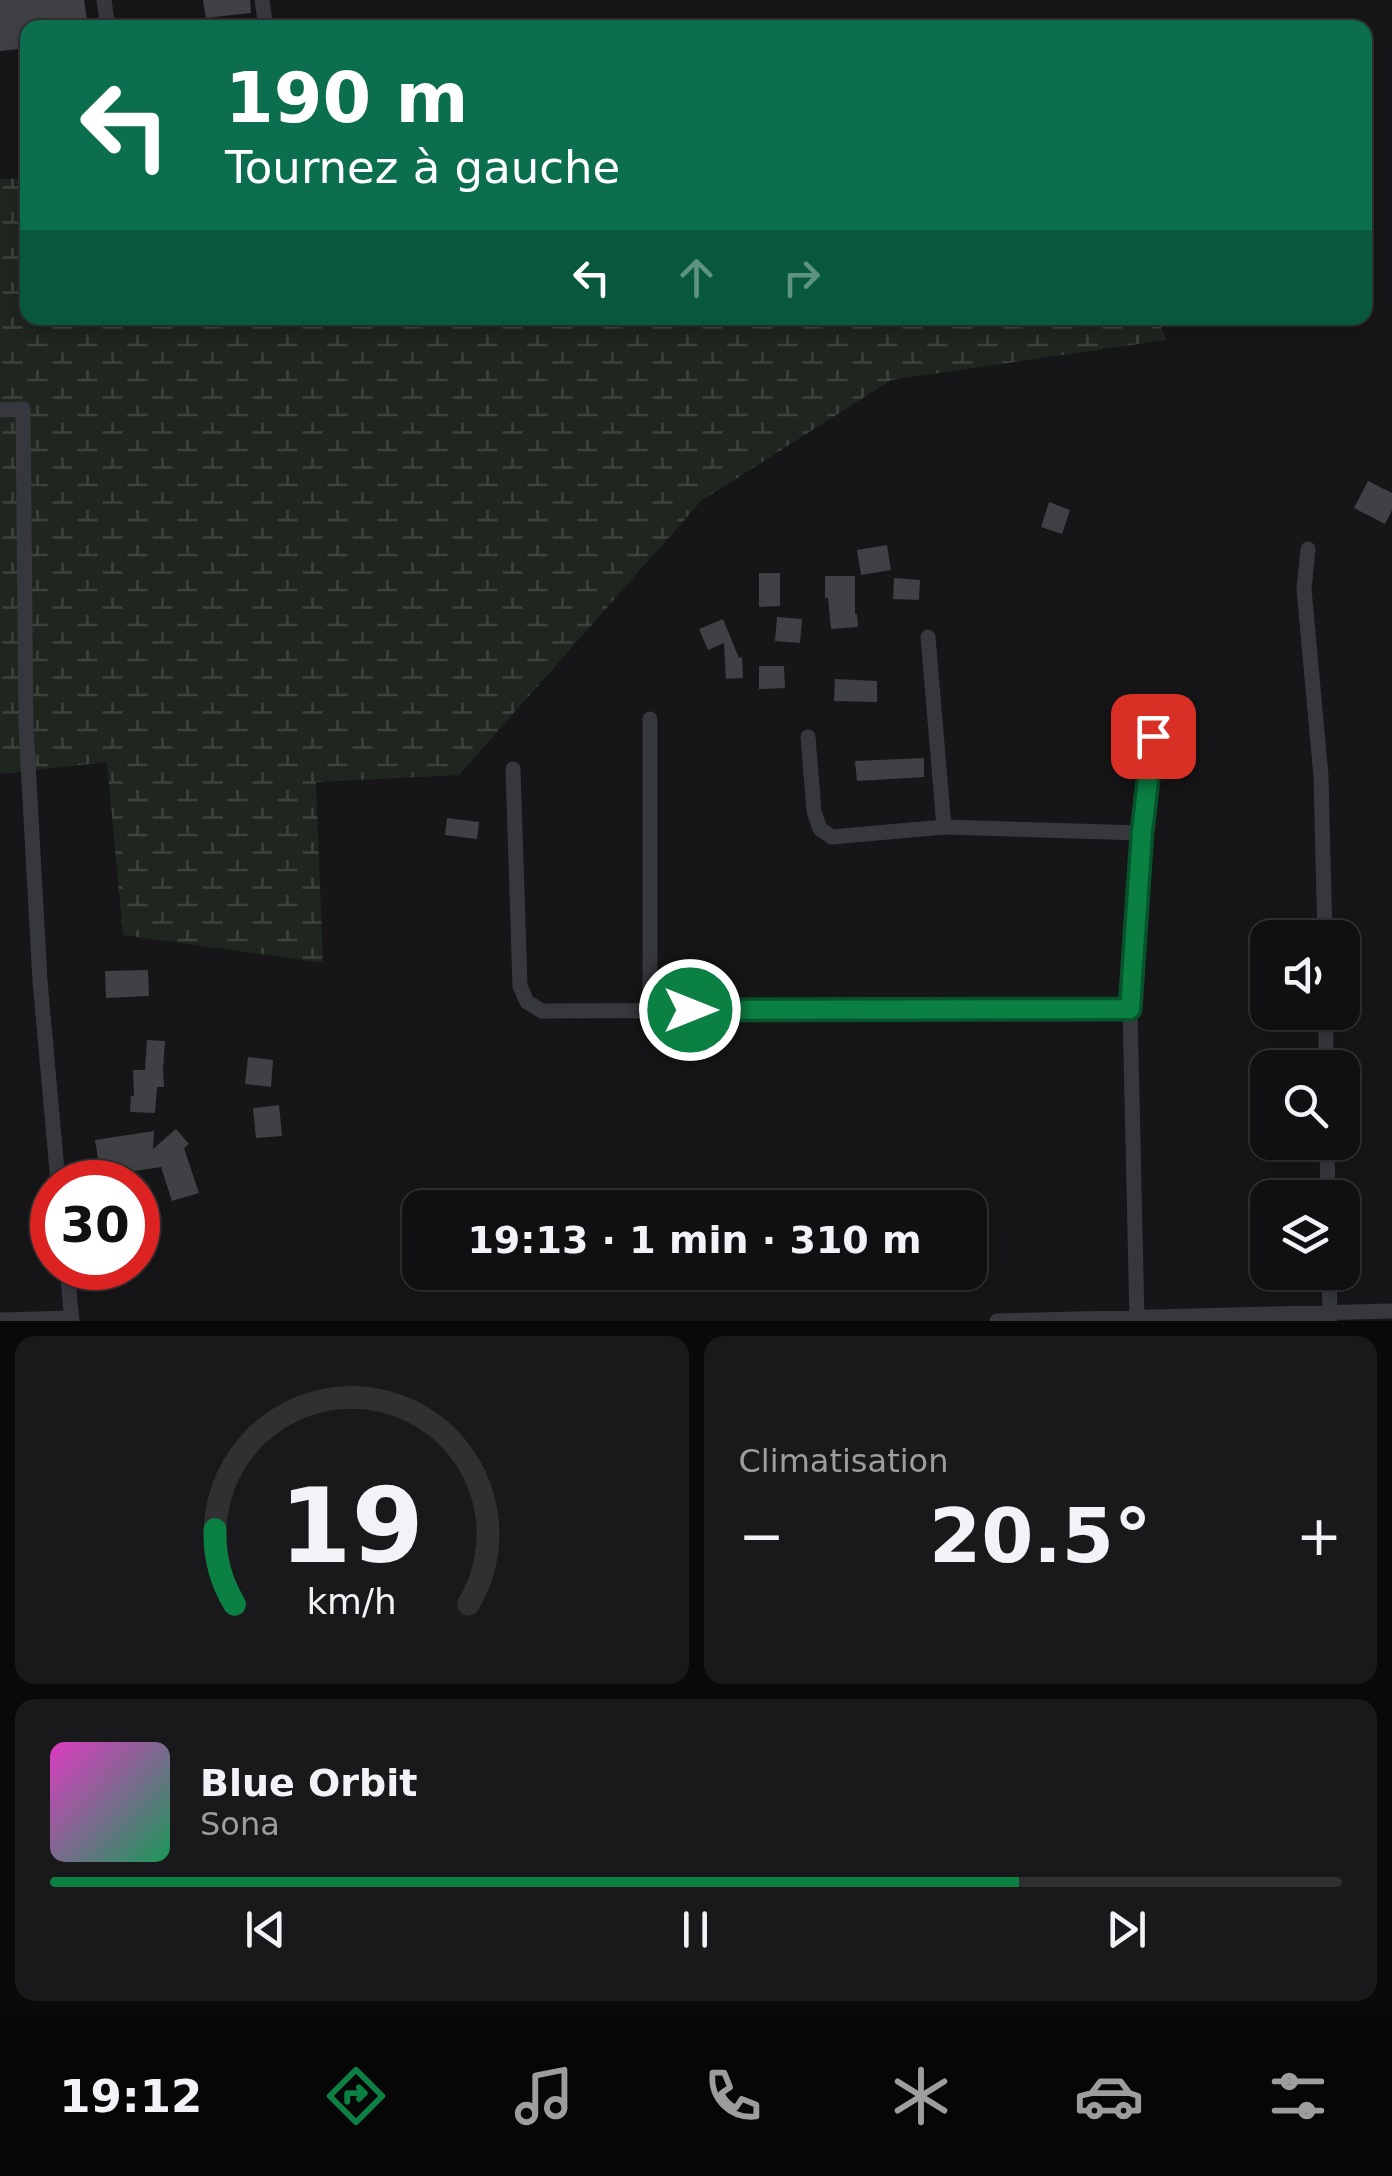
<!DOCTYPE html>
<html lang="fr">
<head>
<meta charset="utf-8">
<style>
	body { margin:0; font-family:"DejaVu Sans",sans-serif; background:#19191b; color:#f1f3f6; height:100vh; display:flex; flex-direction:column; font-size:38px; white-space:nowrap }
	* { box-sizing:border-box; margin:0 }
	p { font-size:32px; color:#9c9d9f }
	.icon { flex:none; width:55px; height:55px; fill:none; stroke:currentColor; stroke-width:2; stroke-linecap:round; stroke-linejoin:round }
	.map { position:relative; height:1321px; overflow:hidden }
	.drawer { display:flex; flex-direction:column; gap:15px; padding:15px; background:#09090a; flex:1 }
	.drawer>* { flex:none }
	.guide { position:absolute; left:20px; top:20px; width:1352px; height:305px; border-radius:20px; box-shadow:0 5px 15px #0003,0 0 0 2px #303032; background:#0b6e4f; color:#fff; overflow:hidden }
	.controls { position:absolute; left:1250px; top:920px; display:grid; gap:20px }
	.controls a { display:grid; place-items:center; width:110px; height:110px; border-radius:20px; background:#101012; box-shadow:0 5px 15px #0003,0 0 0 2px #303032; font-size:50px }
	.speed { position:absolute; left:30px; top:1160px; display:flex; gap:20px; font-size:50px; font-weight:700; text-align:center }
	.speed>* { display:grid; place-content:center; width:130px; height:130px; border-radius:50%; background:#101012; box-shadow:0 5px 15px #0003,0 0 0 2px #303032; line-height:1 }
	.speed .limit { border:15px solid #d22; background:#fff; color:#111 }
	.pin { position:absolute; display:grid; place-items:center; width:85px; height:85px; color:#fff; margin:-42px; border-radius:20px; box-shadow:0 5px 15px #0006 }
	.me { position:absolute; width:110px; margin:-55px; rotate:90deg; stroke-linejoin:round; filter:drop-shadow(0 0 8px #0008) }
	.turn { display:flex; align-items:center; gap:35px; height:210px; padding:0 40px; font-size:45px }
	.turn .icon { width:130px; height:130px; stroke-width:2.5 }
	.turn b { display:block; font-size:70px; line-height:85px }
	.lanes { display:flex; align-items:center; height:95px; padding:0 40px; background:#0003; justify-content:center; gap:50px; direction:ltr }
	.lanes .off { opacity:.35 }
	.big { font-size:75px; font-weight:600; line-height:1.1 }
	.drawer .tile { flex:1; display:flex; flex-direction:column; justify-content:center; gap:15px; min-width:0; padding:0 35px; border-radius:20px; background:#19191b }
	.drawer .dial { align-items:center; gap:0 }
	.dial svg { height:260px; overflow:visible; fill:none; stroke:#303032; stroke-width:7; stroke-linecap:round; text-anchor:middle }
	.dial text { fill:#f1f3f6; stroke:none }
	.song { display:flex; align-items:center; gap:30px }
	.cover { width:120px; height:120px; border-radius:15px; background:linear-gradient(135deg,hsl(310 70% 55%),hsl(150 70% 35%)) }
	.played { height:10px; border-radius:5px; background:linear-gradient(90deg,#0b8043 75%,#303032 75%) }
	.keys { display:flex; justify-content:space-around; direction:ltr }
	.heat { display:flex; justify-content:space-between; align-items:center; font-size:55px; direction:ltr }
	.drawer .tiles { flex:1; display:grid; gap:15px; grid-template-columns:1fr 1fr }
	.tile:last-child { grid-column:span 2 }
	.trip { position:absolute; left:402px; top:1190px; width:585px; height:100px; border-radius:20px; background:#101012; box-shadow:0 5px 15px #0003,0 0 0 2px #303032; font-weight:600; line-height:100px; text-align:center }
	.dock { display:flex; height:160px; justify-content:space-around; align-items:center; background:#060607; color:#9c9d9f }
	.dock .icon { width:70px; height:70px }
	.dock .active { color:#0b8043 }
	.dock b { font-size:45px; color:#f1f3f6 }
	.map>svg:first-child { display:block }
	.wetland { fill:url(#wetland-marsh) }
	.building { fill:#404145 }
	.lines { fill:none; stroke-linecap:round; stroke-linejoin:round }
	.minor { stroke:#37383d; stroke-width:15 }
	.route-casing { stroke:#07532c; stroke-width:25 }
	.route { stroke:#0b8043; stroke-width:18 }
</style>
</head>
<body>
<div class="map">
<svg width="1392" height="1321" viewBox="0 0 1392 1321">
	<defs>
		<pattern id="wetland-marsh" width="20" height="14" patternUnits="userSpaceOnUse" patternTransform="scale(2.5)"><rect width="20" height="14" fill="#1e261f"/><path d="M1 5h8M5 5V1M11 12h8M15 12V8" fill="none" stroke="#3c433d"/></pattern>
	</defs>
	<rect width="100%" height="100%" fill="#161618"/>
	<path class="wetland" d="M 27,178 L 28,318 L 1158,318 L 1166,340 L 891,380 L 701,501 L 459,775 L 316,782 L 323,963 L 123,935 L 107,762 L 0,774 L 0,179 Z"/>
	<path class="building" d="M 0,0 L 84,0 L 88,28 L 28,28 L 28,48 L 0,51 Z
		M 203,0 L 250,0 L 251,13 L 206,18 Z
		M 1368,481 L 1392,493 L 1392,510 L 1385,524 L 1354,508 Z
		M 1049,502 L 1070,510 L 1062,534 L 1041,527 Z
		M 887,545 L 891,570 L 861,575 L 857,550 Z
		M 759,573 L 780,573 L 780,606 L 759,607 Z
		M 825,576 L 855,576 L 855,614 L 857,614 L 858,627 L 831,629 L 828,598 L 825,598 Z
		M 894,578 L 920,580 L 919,600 L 893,599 Z
		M 777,617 L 802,619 L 800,643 L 775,641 Z
		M 723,619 L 739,658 L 742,657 L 743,678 L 726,679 L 724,643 L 708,650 L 699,629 Z
		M 759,666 L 784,666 L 785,688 L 759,689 Z
		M 835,679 L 877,681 L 877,702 L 834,701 Z
		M 924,758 L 924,777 L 857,781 L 855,761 Z
		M 447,818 L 479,822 L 477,839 L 445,835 Z
		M 148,970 L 149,996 L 106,998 L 105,971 Z
		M 147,1040 L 165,1041 L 163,1070 L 164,1087 L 157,1087 L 155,1113 L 130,1112 L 131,1096 L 134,1096 L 133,1070 L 145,1070 Z
		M 248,1057 L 273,1060 L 271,1087 L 245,1084 Z
		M 279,1105 L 282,1136 L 256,1138 L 253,1108 Z
		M 176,1129 L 189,1144 L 184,1148 L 199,1193 L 172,1201 L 161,1167 L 101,1176 L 95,1140 L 154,1131 L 153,1149 Z"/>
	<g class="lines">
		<path class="minor" d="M 104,0 L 108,28
			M 262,0 L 266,28
			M 0,410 L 23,409 L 26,726 L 40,981 L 58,1182
			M 1308,549 L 1304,589 L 1321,776 L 1325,938
			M 928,637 L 944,827
			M 808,737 L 814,811 L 820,829 L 832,837 L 944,827 L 1142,833
			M 513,769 L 520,986 L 527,1002 L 542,1011 L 1130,1009
			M 650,1009 L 650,719
			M 1326,1012 L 1326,1068
			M 1327,1142 L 1328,1198
			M 67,1268 L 72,1321
			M 1329,1272 L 1330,1318
			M 0,1320 L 71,1318
			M 997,1321 L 1392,1311
			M 1137,1321 L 1130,1009 L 1142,833 L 1153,736"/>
	</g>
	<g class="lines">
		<g class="route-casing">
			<path id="route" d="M 690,1010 L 1130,1009 L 1142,832 L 1153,736"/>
		</g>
		<use href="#route" class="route"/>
	</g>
</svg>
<div class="controls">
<a><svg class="icon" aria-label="sound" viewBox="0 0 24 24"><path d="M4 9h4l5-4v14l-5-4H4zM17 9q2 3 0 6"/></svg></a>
<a><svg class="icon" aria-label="search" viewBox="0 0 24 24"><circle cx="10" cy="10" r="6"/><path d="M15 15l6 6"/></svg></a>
<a><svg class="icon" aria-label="layers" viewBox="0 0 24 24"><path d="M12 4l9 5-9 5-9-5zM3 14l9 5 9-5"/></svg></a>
</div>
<div class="speed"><div class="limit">30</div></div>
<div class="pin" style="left:1153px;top:736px;background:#d93025"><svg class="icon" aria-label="arrive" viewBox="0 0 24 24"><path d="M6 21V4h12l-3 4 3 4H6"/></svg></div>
<svg class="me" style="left:690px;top:1010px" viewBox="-20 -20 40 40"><circle r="17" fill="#0b8043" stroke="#fff" stroke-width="3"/><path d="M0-11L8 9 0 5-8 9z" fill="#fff"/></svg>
<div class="trip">19:13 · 1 min · 310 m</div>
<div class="guide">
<div class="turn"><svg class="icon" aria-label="left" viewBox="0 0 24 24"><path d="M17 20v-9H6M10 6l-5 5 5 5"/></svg><div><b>190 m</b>Tournez à gauche</div></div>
<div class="lanes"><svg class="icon" aria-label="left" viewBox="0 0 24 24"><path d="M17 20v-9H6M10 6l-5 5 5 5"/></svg><svg class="icon off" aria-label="ahead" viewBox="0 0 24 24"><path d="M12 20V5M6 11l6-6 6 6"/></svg><svg class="icon off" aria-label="right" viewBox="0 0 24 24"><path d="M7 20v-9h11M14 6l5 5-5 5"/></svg></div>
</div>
</div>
<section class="drawer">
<div class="tiles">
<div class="tile dial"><svg viewBox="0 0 100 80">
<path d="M14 69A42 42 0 1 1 86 69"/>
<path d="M14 69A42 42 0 0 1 8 46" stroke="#0b8043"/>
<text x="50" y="56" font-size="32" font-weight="700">19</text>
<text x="50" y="72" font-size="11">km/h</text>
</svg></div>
<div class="tile"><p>Climatisation</p>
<div class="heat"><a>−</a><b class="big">20.5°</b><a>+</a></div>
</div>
<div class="tile">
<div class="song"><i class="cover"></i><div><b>Blue Orbit</b><p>Sona</p></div></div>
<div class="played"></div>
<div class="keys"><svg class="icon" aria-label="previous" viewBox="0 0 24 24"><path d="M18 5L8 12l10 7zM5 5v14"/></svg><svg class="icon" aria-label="pause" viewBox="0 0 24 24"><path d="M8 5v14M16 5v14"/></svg><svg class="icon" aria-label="next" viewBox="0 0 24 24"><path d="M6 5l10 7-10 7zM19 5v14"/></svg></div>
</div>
</div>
</section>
<nav class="dock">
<b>19:12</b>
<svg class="icon active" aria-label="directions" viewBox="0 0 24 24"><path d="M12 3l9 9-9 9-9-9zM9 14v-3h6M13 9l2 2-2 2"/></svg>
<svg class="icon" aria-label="music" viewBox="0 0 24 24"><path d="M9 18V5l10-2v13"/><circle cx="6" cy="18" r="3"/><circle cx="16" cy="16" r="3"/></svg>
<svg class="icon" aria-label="phone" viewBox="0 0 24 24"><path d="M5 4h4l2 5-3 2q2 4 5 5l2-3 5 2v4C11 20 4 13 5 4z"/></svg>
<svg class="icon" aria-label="climate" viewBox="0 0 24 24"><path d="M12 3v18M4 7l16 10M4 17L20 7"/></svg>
<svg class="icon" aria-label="car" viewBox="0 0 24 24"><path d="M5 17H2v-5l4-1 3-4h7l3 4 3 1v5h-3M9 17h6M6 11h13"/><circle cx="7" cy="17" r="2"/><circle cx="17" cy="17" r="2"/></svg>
<svg class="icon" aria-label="filters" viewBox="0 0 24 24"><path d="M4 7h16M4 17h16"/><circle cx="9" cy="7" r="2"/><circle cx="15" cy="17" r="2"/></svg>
</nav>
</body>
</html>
